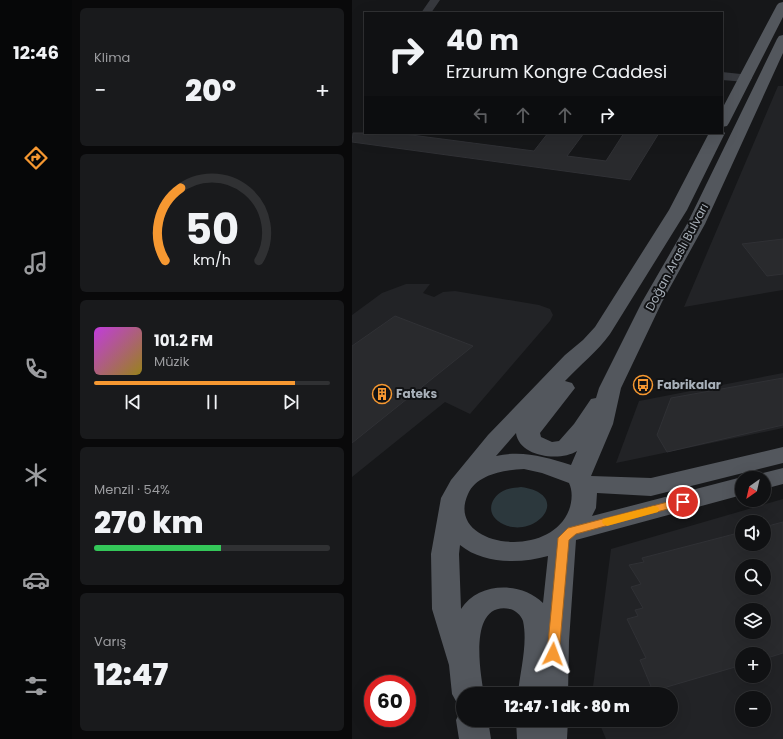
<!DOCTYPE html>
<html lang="tr">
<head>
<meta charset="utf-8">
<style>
	body { margin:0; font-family:Poppins,sans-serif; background:#191a1c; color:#f1f3f6; height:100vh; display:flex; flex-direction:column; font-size:15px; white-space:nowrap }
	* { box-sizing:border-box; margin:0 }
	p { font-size:13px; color:#9c9da0 }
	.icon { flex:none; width:22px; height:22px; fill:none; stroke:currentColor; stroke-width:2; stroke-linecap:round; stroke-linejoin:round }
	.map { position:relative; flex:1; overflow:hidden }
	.drawer { display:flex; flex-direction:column; gap:8px; padding:8px; background:#09090a; width:280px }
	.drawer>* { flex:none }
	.banner { position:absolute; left:12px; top:12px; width:359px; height:122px; border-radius:0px; box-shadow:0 4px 16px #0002,0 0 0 1px #303133; background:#101113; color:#f1f3f6; overflow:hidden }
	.needle { width:26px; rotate:214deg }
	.tools { position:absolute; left:383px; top:471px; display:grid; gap:8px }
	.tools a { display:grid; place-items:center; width:36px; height:36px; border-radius:50%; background:#101113; box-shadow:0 4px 16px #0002,0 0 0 1px #303133; font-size:20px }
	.speed { position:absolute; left:12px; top:675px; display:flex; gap:8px; font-size:20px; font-weight:700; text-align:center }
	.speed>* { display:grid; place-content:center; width:52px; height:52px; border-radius:50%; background:#101113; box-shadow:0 4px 16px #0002,0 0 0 1px #303133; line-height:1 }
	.speed .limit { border:6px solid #d22; background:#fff; color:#111 }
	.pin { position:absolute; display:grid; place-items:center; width:34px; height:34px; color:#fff; margin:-17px; border:2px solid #fff; border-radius:50%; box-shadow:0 1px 4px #0007 }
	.me { position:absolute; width:44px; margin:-22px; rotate:3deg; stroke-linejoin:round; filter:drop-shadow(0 0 3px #0008) }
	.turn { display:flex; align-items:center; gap:14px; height:84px; padding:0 16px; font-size:18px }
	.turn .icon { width:52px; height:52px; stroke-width:2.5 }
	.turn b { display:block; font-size:28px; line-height:34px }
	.lanes { display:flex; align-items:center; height:38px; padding:0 16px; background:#0003; justify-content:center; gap:20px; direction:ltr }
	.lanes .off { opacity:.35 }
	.big { font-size:30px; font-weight:800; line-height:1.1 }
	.drawer .widget { flex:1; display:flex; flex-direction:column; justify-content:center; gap:6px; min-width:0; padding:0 14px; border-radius:6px; background:#191a1c }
	.drawer .dial { align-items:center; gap:0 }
	.dial svg { height:104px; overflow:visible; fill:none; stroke:#303133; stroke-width:7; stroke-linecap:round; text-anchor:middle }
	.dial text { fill:#f1f3f6; stroke:none }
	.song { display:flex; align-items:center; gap:12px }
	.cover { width:48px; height:48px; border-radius:6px; background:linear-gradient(135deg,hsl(290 70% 55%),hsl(50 70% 35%)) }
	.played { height:4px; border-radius:2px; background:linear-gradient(90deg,#f69831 85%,#303133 85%) }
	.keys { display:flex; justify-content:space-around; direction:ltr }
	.heat { display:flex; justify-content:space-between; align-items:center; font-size:22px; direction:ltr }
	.charge { height:6px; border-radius:3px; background:linear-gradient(90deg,#34c759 54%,#303133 0) }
	.trip { position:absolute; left:104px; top:687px; width:222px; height:40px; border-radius:20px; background:#101113; box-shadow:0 4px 16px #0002,0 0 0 1px #303133; font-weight:800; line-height:40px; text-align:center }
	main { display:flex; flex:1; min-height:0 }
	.menu { display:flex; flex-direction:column; width:72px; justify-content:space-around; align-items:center; background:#060708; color:#9c9da0 }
	.menu .icon { width:28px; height:28px }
	.menu .current { color:#f69831 }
	.menu b { font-size:18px; color:#f1f3f6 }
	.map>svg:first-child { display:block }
	.built { fill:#222326; fill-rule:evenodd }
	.water { fill:#2c383d }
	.building { fill:#292a2d; stroke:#303135; fill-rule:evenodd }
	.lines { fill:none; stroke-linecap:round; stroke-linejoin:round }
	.minor { fill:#37393e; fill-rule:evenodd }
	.major { fill:#53575d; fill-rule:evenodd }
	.route { fill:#f69831; stroke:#a06320 }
	.slow { fill:#f59e0b }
	.labels { text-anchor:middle; stroke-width:4; stroke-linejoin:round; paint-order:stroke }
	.street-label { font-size:12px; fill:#a8b0b9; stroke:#111214 }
	.poi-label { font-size:12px; font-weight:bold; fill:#a8b0b9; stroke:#111214; text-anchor:start }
</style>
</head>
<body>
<main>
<nav class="menu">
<b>12:46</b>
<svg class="icon current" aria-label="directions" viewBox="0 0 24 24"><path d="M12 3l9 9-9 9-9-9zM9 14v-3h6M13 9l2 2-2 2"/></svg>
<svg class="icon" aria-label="music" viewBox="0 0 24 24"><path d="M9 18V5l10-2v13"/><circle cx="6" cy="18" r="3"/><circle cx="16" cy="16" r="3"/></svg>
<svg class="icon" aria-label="phone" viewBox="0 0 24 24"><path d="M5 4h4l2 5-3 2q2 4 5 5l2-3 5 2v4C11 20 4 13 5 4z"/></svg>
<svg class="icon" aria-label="climate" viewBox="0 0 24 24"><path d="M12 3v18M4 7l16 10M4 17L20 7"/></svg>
<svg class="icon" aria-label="car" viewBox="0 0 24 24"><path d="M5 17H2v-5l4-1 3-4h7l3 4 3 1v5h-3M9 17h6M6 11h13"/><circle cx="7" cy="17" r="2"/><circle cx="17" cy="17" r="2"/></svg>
<svg class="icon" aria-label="filters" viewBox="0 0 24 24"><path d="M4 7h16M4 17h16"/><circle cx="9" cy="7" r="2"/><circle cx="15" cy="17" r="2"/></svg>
</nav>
<section class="drawer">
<div class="widget"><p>Klima</p>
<div class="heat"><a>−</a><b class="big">20°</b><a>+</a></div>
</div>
<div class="widget dial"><svg viewBox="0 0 100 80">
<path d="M14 69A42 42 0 1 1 86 69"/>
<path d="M14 69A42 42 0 0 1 26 13" stroke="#f69831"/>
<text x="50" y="56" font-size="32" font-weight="700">50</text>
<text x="50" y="72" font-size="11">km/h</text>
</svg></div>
<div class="widget">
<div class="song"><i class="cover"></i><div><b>101.2 FM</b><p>Müzik</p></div></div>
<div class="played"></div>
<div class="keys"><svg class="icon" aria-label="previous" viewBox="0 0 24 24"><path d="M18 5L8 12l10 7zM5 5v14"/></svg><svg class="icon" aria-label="pause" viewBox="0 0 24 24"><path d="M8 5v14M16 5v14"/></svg><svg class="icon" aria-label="next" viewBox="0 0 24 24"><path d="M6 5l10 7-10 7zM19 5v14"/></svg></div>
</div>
<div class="widget"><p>Menzil · 54%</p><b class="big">270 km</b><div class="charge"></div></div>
<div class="widget"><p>Varış</p><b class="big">12:47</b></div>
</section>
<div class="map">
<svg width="431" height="739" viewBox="0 0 431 739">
	<rect width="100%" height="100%" fill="#161719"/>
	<path class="built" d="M 426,86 L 431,86 L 431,290 L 332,307 Z
		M 54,284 L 78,284 L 71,293 L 82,297 L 91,292 L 103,291 L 187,305 L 198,309 L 201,315 L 198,321 L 118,414 L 93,402 L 0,477 L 0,315 L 30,293 Z
		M 431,373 L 431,428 L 264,463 L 287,401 Z
		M 431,499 L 431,739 L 254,739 L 246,720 L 319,720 L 319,694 L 240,694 L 259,549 ZM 390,522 L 412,522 L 412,544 L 390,544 ZM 390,566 L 412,566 L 412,588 L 390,588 ZM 390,610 L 412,610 L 412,632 L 390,632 ZM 390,654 L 412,654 L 412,676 L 390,676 ZM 390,698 L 412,698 L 412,720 L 390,720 Z"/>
	<path class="water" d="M 169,487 C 225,495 179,545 146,521 C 134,512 139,497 151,491 C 156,488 163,488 169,487 Z"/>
	<path class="building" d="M 1,133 L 44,133 L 182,151 L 196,133 L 232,133 L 215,156 L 254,161 L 272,133 L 307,133 L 278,180 L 0,142 Z
		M 431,239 L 431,274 L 415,276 L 390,244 Z
		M 43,316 L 121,346 L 0,443 L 0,346 Z
		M 431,378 L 431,425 L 315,452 L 305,435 L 319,398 Z
		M 431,522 L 431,653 L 412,659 L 412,654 L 390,654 L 390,665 L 301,691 L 288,660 L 294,658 L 275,619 L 286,616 L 283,610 L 291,608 L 279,587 L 289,584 L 277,565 L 292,562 L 290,558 L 390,532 L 390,544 L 412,544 L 412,527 ZM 390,566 L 412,566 L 412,588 L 390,588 ZM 390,610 L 412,610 L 412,632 L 390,632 Z"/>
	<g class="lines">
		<path class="minor" d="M 78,0 L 88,0 L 79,13 L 69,13 Z
			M 370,72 L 398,75 L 400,78 L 398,81 L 394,82 L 370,80 Z"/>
		<path class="major" d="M 431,2 L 431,17 L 377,123 L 375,126 L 370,127 L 370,109 L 425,5 L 427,3 Z
			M 431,35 L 431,53 L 353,224 L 310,302 L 269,388 L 261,424 L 239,476 L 299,478 L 431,447 L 431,463 L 299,496 L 245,493 L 244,508 L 240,516 L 390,477 L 392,478 L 390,478 L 390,495 L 224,540 L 217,641 L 216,694 L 166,694 C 168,671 176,644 171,621 C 169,615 163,610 158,609 C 116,601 128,672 132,694 L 111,694 L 111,705 L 105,703 L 100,694 L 97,665 L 80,609 L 79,554 L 89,498 L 99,480 L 136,435 L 213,355 L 231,340 L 243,327 L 317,210 L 357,133 L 370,133 L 370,130 L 373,133 L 335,210 L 258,334 C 245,352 228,365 213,381 L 220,383 L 223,388 L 188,433 L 189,437 L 200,442 L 207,441 L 222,424 L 239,399 L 244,398 L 247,388 L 290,302 L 335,224 L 425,39 L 427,36 ZM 164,433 C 167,457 208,462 225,451 L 219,465 C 193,457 171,450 144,456 ZM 172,469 L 190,473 L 217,483 C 221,491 220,502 217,510 C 197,562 92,546 116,494 C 125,474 153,470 172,469 ZM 108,545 C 131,564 168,564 196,556 L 191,603 C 169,581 126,582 109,609 L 107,554 Z
			M 431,468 L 431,484 L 412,489 L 412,478 L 401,478 L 403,475 Z
			M 109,710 L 111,710 L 111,720 L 136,720 L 139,739 L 107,739 L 104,720 Z
			M 164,720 L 216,720 L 215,739 L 165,739 Z"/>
	</g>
	<path class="route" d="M 331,498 L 334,499 L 336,502 L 334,504 L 224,534 L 217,540 L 207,654 L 206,657 L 201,659 L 197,657 L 195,654 L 206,538 L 216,528 Z"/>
	<path class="slow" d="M 302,506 L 306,507 L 307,509 L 306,512 L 255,526 L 251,524 L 250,522 L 251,519 Z"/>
	<defs>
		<g id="bus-ring" transform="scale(1)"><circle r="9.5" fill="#111214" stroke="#f69831" stroke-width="1.5"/><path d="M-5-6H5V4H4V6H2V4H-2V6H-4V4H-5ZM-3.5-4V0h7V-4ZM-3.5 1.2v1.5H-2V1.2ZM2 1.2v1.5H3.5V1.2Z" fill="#f69831"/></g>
		<g id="building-ring" transform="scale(1)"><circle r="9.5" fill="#111214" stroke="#f69831" stroke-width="1.5"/><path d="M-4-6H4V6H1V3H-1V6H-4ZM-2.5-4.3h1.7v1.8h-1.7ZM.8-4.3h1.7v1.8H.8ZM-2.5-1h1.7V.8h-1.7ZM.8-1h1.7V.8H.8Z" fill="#f69831"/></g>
	</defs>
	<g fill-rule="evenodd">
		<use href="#bus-ring" x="291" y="385"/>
		<use href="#building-ring" x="30" y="394"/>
	</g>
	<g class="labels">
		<g class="street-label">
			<text transform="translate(325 257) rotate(-62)" y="4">Doğan Araslı Bulvarı</text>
		</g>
		<g class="poi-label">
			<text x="305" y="389">Fabrikalar</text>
			<text x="44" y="398">Fateks</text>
		</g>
	</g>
</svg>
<div class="tools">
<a><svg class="needle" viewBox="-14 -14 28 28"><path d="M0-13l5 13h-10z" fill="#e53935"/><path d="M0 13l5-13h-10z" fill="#9c9da0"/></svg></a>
<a><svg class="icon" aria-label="sound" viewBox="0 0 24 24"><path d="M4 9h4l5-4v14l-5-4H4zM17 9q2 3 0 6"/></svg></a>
<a><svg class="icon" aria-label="search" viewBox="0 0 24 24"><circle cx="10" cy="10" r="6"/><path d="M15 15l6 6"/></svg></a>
<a><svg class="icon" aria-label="layers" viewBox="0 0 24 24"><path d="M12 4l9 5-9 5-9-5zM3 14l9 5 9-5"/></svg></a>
<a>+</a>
<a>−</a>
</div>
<div class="speed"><div class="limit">60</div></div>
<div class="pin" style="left:331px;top:502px;background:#d93025"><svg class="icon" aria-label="arrive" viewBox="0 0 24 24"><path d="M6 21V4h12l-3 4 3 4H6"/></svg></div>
<svg class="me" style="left:201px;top:654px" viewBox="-20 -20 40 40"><path d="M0-17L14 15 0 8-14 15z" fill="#f69831" stroke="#fff" stroke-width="4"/></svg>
<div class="trip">12:47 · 1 dk · 80 m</div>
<div class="banner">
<div class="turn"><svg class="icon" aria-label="right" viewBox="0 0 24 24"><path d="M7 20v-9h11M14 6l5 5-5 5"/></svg><div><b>40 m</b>Erzurum Kongre Caddesi</div></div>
<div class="lanes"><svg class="icon off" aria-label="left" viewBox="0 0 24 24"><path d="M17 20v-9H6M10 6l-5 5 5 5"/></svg><svg class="icon off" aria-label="ahead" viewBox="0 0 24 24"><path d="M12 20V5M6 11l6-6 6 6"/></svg><svg class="icon off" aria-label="ahead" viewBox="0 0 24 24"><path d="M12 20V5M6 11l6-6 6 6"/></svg><svg class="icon" aria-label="right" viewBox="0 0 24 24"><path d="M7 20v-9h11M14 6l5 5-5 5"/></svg></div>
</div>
</div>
</main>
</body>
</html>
